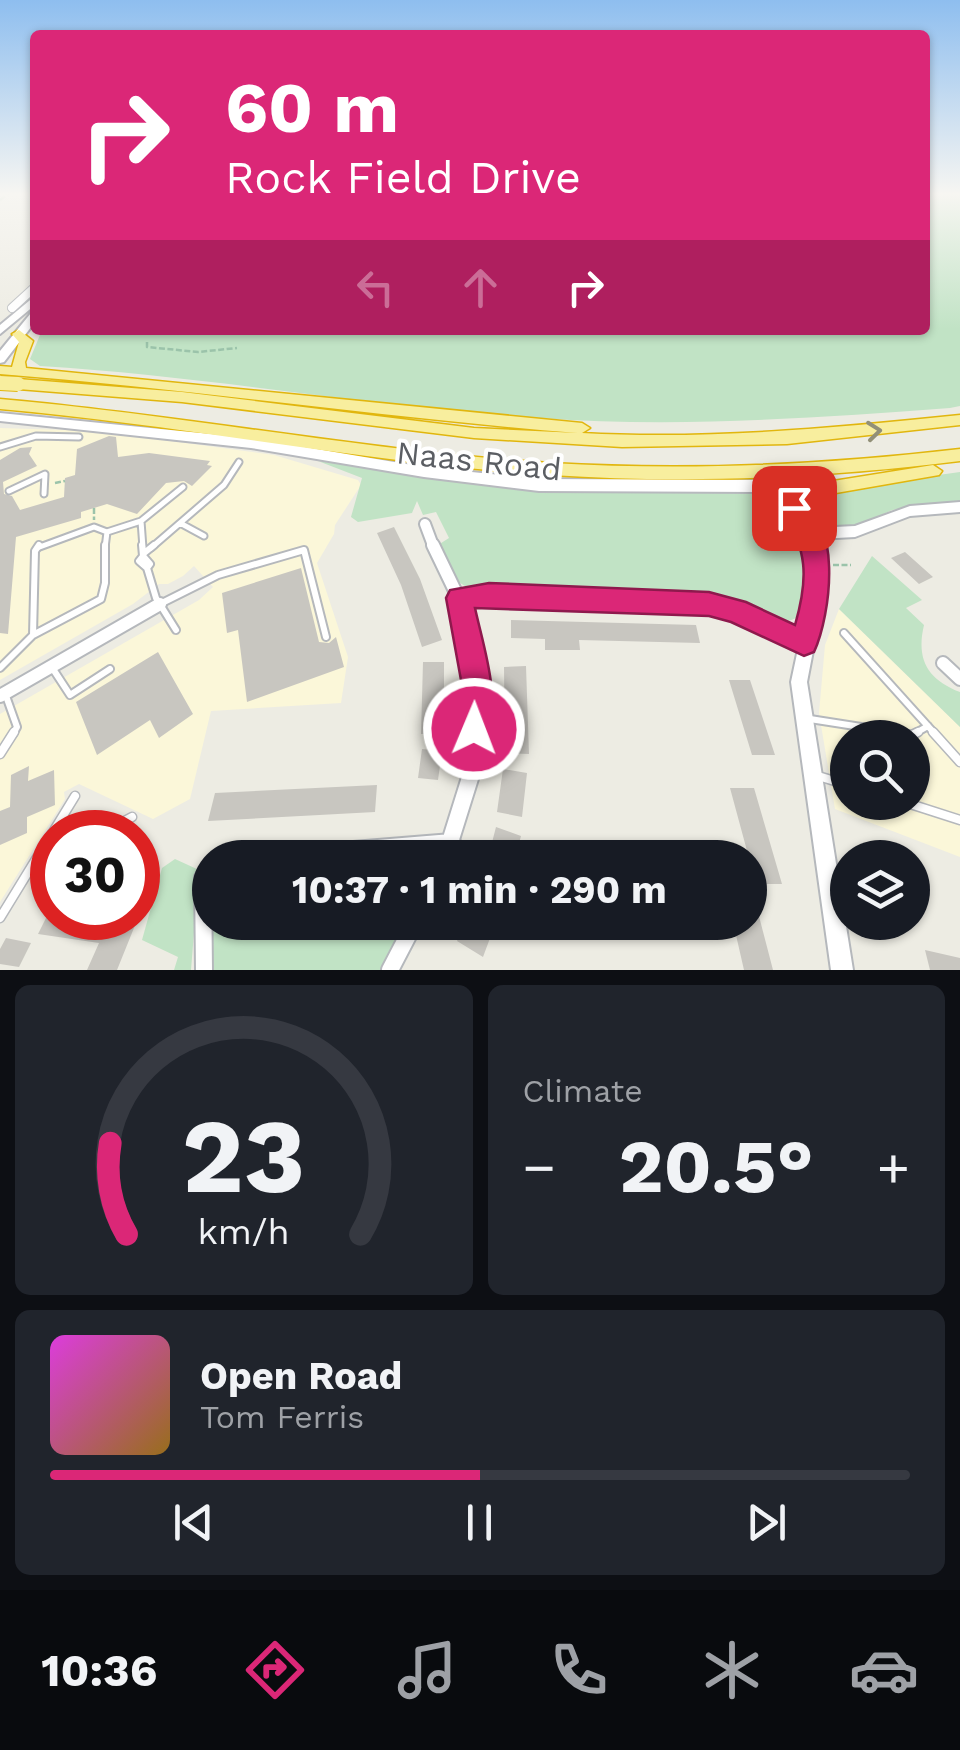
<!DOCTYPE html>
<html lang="en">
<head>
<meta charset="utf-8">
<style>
	body { margin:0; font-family:"Work Sans",sans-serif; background:#20242c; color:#f1f3f6; height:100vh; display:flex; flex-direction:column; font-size:38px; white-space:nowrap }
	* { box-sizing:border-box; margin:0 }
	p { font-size:32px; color:#9ea1a6 }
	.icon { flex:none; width:55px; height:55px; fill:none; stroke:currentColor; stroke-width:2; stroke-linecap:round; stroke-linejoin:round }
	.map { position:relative; height:970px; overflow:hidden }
	.panel { display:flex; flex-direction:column; gap:15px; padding:15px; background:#0d0f14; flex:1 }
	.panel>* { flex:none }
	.guide { position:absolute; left:30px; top:30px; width:900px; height:305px; border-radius:10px; box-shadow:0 2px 8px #0004; background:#db2777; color:#fff; overflow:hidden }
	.fabs { position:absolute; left:830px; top:720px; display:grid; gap:20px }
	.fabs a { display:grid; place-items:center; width:100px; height:100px; border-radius:50%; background:#171b24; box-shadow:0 2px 8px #0004; font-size:50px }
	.speed { position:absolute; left:30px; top:810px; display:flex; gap:20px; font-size:50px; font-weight:700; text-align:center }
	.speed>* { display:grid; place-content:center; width:130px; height:130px; border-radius:50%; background:#171b24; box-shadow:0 2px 8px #0004; line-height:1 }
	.speed .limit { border:15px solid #d22; background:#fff; color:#111 }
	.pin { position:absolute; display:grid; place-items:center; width:85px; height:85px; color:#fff; margin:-42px; border-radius:20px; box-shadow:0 5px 15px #0006 }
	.me { position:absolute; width:110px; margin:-55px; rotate:1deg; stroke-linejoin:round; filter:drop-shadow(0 0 8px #0008) }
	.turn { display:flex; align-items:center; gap:35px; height:210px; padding:0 30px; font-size:45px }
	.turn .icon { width:130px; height:130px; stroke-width:2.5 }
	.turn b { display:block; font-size:70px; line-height:85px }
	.lanes { display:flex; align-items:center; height:95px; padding:0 30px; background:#0003; justify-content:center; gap:50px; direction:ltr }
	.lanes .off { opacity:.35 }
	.big { font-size:75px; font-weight:700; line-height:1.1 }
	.panel .card { flex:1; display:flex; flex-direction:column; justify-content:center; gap:15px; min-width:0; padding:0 35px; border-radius:15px; background:#20242c }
	.panel .dial { align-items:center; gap:0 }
	.dial svg { height:260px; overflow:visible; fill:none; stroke:#363941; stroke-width:7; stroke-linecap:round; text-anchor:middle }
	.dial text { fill:#f1f3f6; stroke:none }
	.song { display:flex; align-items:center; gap:30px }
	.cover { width:120px; height:120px; border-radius:15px; background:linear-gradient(135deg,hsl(300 70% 55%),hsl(40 70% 35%)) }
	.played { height:10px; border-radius:5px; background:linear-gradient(90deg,#db2777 50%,#363941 50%) }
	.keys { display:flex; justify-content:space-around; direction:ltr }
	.heat { display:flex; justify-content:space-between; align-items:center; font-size:55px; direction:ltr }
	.panel .tiles { flex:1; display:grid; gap:15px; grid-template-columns:1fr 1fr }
	.card:last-child { grid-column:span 2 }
	.trip { position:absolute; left:192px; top:840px; width:575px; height:100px; border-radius:50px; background:#171b24; box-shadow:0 2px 8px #0004; font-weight:700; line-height:100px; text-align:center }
	.menu { display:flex; height:160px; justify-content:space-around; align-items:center; background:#090b0e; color:#9ea1a6 }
	.menu .icon { width:70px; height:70px }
	.menu .active { color:#db2777 }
	.menu b { font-size:45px; color:#f1f3f6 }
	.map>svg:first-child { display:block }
	.commercial { fill:#fbf7d9; fill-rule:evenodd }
	.green { fill:#c1e3c5 }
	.building { fill:#c8c6c0 }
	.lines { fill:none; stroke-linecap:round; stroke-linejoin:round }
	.service-far2-casing { stroke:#b5b8bc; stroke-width:9 }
	.service-far1-casing { stroke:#b5b8bc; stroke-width:10 }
	.service-casing { stroke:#b5b8bc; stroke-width:11 }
	.minor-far3-casing { stroke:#b5b8bc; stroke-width:10 }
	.minor-far2-casing { stroke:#b5b8bc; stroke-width:14 }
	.minor-far1-casing { stroke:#b5b8bc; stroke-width:16 }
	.minor-casing { stroke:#b5b8bc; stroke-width:20 }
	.tertiary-casing { stroke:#b5b8bc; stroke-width:4 }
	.secondary-casing { stroke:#b7b9be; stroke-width:4 }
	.trunk-casing { stroke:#e1b60e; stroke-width:3 }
	.path { stroke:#9bc3aa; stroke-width:2.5; stroke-dasharray:6 2.5; stroke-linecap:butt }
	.service-far2 { stroke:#fff; stroke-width:5 }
	.service-far1 { stroke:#fff; stroke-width:6 }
	.service { stroke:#fff; stroke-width:8 }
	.minor-far3 { stroke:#fff; stroke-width:8 }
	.minor-far2 { stroke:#fff; stroke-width:10 }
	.minor-far1 { stroke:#fff; stroke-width:12 }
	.minor { stroke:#fff; stroke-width:16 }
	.tertiary { fill:#fff; fill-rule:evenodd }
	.secondary { fill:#fff; fill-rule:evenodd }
	.trunk { fill:#f8ee9e; fill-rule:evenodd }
	.trunk-bridge-casing { stroke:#e1b60e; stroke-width:16; stroke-linecap:butt }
	.trunk-bridge { stroke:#f8ee9e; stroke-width:14 }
	.oneway { stroke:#929078 }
	.route { fill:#db2777; stroke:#8e194d; stroke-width:2.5 }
	.labels { text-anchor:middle; stroke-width:8; stroke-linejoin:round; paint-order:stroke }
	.street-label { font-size:32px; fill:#5b5e63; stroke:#fff }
</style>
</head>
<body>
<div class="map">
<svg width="960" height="970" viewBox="0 0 960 970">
	<rect width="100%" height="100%" fill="#edece3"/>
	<path class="commercial" d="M 0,428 L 97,431 L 274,455 L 358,480 L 361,485 L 335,525 L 334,534 L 317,563 L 348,657 L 341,703 L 211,711 L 190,799 L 153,819 L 79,784 L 64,792 L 65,799 L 0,902 L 0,714 L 199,600 L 213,587 L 194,566 L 183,576 L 168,584 L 159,584 L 133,604 L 0,680 Z
		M 839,609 L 960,727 L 960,857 L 835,809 L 819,713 L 825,645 ZM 848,738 L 912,738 L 912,802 L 848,802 Z"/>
	<path class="green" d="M 925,193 L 960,193 L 960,406 L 950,408 C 813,418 678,428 540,418 C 373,407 207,376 40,366 L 30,359 L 42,330 L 925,330 Z
		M 318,461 L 417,474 L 753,489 L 776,499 L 801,534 L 809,575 L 796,618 C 768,632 743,603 715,600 C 633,589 548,592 465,586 L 454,579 L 438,545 L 449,538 L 436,512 L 423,515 L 417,501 L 412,513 L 358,522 L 351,517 L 362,478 Z
		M 960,472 L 960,502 L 892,510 L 845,532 L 818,533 L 815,502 L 824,491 Z
		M 872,556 L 922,600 L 906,608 L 924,625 C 916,659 927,679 960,692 L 960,727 L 839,609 Z
		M 175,859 L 199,870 L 191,970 L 174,970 L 178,957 L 142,940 L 162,868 Z
		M 210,923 L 407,923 L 381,970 L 211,970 Z"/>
	<path class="building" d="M 109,436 L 116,437 L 118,457 L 149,453 L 210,461 L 207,465 L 212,466 L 192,486 L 184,481 L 166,483 L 137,514 L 107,504 L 81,512 L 81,518 L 16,537 L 8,634 L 0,633 L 0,460 L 20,448 L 32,447 L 29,454 L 37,466 L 3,482 L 4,494 L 12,496 L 20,510 L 64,497 L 65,478 L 75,475 L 77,449 Z
		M 394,527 L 420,579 L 442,640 L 422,647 L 401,585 L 377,533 Z
		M 905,552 L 933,577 L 919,584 L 891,558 Z
		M 301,568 L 319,642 L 329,643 L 336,637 L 344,667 L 247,702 L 238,630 L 227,633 L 222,593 Z
		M 511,620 L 696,625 L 700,643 L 579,640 L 580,650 L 545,650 L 545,639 L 511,638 Z
		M 158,652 L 193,714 L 159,738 L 150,720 L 97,755 L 76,702 Z
		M 423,662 L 444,662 L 444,733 L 421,734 Z
		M 526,666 L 529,754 L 505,753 L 504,667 Z
		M 729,680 L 750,680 L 775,755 L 752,755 Z
		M 422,749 L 442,751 L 438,780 L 418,778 Z
		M 29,766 L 28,781 L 54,770 L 55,805 L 27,817 L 27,833 L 0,845 L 0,811 L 10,807 L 11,775 Z
		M 503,769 L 527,773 L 522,817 L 497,812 Z
		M 377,785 L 375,812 L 208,821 L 215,793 Z
		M 730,788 L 754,788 L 782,884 L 756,884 Z
		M 496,827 L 521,836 L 515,858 L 488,858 Z
		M 138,866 L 158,869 L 138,917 Z
		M 750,897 L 754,897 L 773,970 L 744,970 L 733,922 L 750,922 Z
		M 46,918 L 138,918 L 117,970 L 87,970 L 99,943 L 38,934 Z
		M 465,922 L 496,922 L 483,957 L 457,941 Z
		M 6,938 L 31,943 L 19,967 L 0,964 L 0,949 Z
		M 925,950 L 960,958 L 960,970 L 930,970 Z"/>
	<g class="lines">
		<g class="service-far2-casing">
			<path id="service-far2" d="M 0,447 L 36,436 L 79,437
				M 763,486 L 822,483
				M 9,491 L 45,474 L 44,494
				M 141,521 L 183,487
				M 180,523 L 204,536
				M 107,532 L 141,521 L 143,548
				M 37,548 L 94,527 L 107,532
				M 105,548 L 107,532
				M 151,548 L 224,485 L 239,462"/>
		</g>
		<g class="service-far1-casing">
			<path id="service-far1" d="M 39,545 L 35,551 L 33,635 L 101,599 L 105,583 L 105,545
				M 142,545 L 143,556
				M 143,554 L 154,545
				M 143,556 L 150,564 L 147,568 L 139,561 Z
				M 147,568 L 156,598 L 176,630
				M 162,603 L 218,575 L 304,550 L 326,637
				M 844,633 L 935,734
				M 0,668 L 33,635
				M 53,669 L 70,695 L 110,669
				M 6,696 L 17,727 L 13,734
				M 810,719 L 906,734
				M 914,734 L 928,726"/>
		</g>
		<g class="service-casing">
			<path id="service" d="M 890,732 L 912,735 L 918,732
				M 933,732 L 960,762
				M 0,754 L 14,732
				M 818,776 L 848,785
				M 904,802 L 960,820
				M 53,832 L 75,796
				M 104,832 L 132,817
				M 41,852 L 52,849
				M 0,918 L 52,833"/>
		</g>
		<g class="minor-far3-casing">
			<path id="minor-far3" d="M 12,308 L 35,287"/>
		</g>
		<g class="minor-far2-casing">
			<path id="minor-far2" d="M 425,524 L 434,548"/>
		</g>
		<g class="minor-far1-casing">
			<path id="minor-far1" d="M 433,545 L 459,599 L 476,680 L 473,734
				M 459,599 L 489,595 L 709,604 L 736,611 L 804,643
				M 943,663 L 960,679
				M 0,696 L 160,604"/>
		</g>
		<g class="minor-casing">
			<path id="minor" d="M 255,858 L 452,842
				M 445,858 L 470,778 L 473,732
				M 204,970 L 203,878 L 210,869
				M 390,970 L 415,922"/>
		</g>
		<g class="tertiary-casing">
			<path id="tertiary" d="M 760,481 L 808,512 L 814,528 L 855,526 L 910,506 L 960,502 L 960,512 L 910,516 L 855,537 L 818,539 L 824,556 L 826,583 L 807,682 L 853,970 L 831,970 L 791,682 L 812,583 L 810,556 L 797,519 L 756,489 L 754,486 Z"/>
		</g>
		<g class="secondary-casing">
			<path id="secondary" d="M 35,296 L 35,305 L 0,334 L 0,325 Z
				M 35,312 L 35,322 L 4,362 L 0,363 L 0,351 L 31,313 Z
				M 0,413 L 251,438 L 424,467 L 539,479 L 760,480 L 768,486 L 760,492 L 539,491 L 424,477 L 251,448 L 0,421 Z"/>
		</g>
		<g class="trunk-casing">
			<path id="trunk" d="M 19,330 L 33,341 L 25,362 L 26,368 L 582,423 L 590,428 L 582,433 C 709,440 834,428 960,415 L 960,425 L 787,444 L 622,447 L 474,438 L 182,402 L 18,389 L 11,384 L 18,379 L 182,392 L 474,428 L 578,433 C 385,418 193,389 0,374 L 0,366 L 12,367 L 19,342 L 12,334 Z
				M 0,399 C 184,415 366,451 551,463 C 688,471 824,465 960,449 L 960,461 C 824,478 688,484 551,475 C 366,463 184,425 0,409 Z
				M 933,465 L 942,471 L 939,475 L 813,497 L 809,521 L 797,521 C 791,510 793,495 802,486 Z"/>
		</g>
		<path class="path" d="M 0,200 L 9,193
			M 147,342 L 147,347 L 198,352 L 237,348
			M 55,483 L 65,481
			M 94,508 L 94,520
			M 833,565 L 851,565"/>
		<use href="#service-far2" class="service-far2"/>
		<use href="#service-far1" class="service-far1"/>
		<use href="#service" class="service"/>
		<use href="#minor-far3" class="minor-far3"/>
		<use href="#minor-far2" class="minor-far2"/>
		<use href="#minor-far1" class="minor-far1"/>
		<use href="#minor" class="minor"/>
		<use href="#tertiary" class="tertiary"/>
		<use href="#secondary" class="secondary"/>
		<use href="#trunk" class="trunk"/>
		<g class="trunk-bridge-casing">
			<path id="trunk-bridge" d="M 0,383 L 18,384"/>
		</g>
		<use href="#trunk-bridge" class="trunk-bridge"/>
	</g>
	<defs><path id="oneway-chevron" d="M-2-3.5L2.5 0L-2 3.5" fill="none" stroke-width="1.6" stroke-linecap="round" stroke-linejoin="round" transform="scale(2.5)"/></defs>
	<use class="oneway" href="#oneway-chevron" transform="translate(874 431) rotate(-6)"/>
	<linearGradient id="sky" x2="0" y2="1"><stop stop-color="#8ebeef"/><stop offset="0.59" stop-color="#f7f6f2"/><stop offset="1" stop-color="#f7f6f2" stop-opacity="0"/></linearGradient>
	<rect width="960" height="329" fill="url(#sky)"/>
	<path class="route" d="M 794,498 C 844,515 831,615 814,652 L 804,656 L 731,622 L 709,616 L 475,608 C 484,649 502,700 486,740 L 474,745 L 463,740 L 459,729 L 461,680 L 446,598 L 450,590 L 489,583 L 709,592 L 746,602 L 795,625 C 809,577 807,550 782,508 Z"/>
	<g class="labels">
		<g class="street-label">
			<text transform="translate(479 461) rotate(6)" y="11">Naas Road</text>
		</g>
	</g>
</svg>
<div class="fabs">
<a><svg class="icon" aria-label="search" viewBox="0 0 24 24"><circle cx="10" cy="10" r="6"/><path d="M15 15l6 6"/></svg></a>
<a><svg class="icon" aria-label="layers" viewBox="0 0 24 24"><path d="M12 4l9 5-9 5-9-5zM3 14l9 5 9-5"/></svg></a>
</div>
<div class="speed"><div class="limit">30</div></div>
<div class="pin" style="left:794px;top:508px;background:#d93025"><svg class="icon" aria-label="arrive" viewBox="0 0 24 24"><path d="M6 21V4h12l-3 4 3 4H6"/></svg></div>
<svg class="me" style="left:474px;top:729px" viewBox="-20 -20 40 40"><circle r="17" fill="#db2777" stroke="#fff" stroke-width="3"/><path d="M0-11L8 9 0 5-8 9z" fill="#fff"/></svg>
<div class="trip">10:37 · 1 min · 290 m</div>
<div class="guide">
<div class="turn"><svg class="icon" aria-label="right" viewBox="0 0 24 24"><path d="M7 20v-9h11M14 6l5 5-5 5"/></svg><div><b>60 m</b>Rock Field Drive</div></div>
<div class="lanes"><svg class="icon off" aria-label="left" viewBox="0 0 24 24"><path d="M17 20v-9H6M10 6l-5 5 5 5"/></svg><svg class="icon off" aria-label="ahead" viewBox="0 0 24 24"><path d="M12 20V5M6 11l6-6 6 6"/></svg><svg class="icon" aria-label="right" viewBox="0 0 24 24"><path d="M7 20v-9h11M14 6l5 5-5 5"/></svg></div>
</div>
</div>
<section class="panel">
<div class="tiles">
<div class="card dial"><svg viewBox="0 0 100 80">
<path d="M14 69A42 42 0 1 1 86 69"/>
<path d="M14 69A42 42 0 0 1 9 41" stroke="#db2777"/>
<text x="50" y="56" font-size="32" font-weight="700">23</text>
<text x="50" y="72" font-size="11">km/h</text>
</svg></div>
<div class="card"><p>Climate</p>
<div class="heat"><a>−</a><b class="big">20.5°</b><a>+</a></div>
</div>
<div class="card">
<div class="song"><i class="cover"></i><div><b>Open Road</b><p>Tom Ferris</p></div></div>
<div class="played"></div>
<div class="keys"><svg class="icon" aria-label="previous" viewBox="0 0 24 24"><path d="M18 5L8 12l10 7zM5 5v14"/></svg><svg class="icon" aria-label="pause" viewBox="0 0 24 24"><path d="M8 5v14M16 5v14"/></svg><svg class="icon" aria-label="next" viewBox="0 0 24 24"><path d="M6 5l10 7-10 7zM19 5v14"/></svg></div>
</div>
</div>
</section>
<nav class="menu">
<b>10:36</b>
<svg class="icon active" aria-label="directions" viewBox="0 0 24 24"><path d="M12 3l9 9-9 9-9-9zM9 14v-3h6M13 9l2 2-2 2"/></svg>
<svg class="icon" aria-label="music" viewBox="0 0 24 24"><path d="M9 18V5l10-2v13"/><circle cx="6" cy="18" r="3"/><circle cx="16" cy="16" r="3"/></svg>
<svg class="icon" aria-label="phone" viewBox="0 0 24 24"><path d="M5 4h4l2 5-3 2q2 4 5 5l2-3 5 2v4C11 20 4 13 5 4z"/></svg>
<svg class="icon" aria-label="climate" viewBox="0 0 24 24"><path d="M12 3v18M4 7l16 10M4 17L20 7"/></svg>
<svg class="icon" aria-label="car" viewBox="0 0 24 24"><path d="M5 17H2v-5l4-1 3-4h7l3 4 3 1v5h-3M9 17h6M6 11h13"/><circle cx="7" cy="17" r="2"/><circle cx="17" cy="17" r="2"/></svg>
</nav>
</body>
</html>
